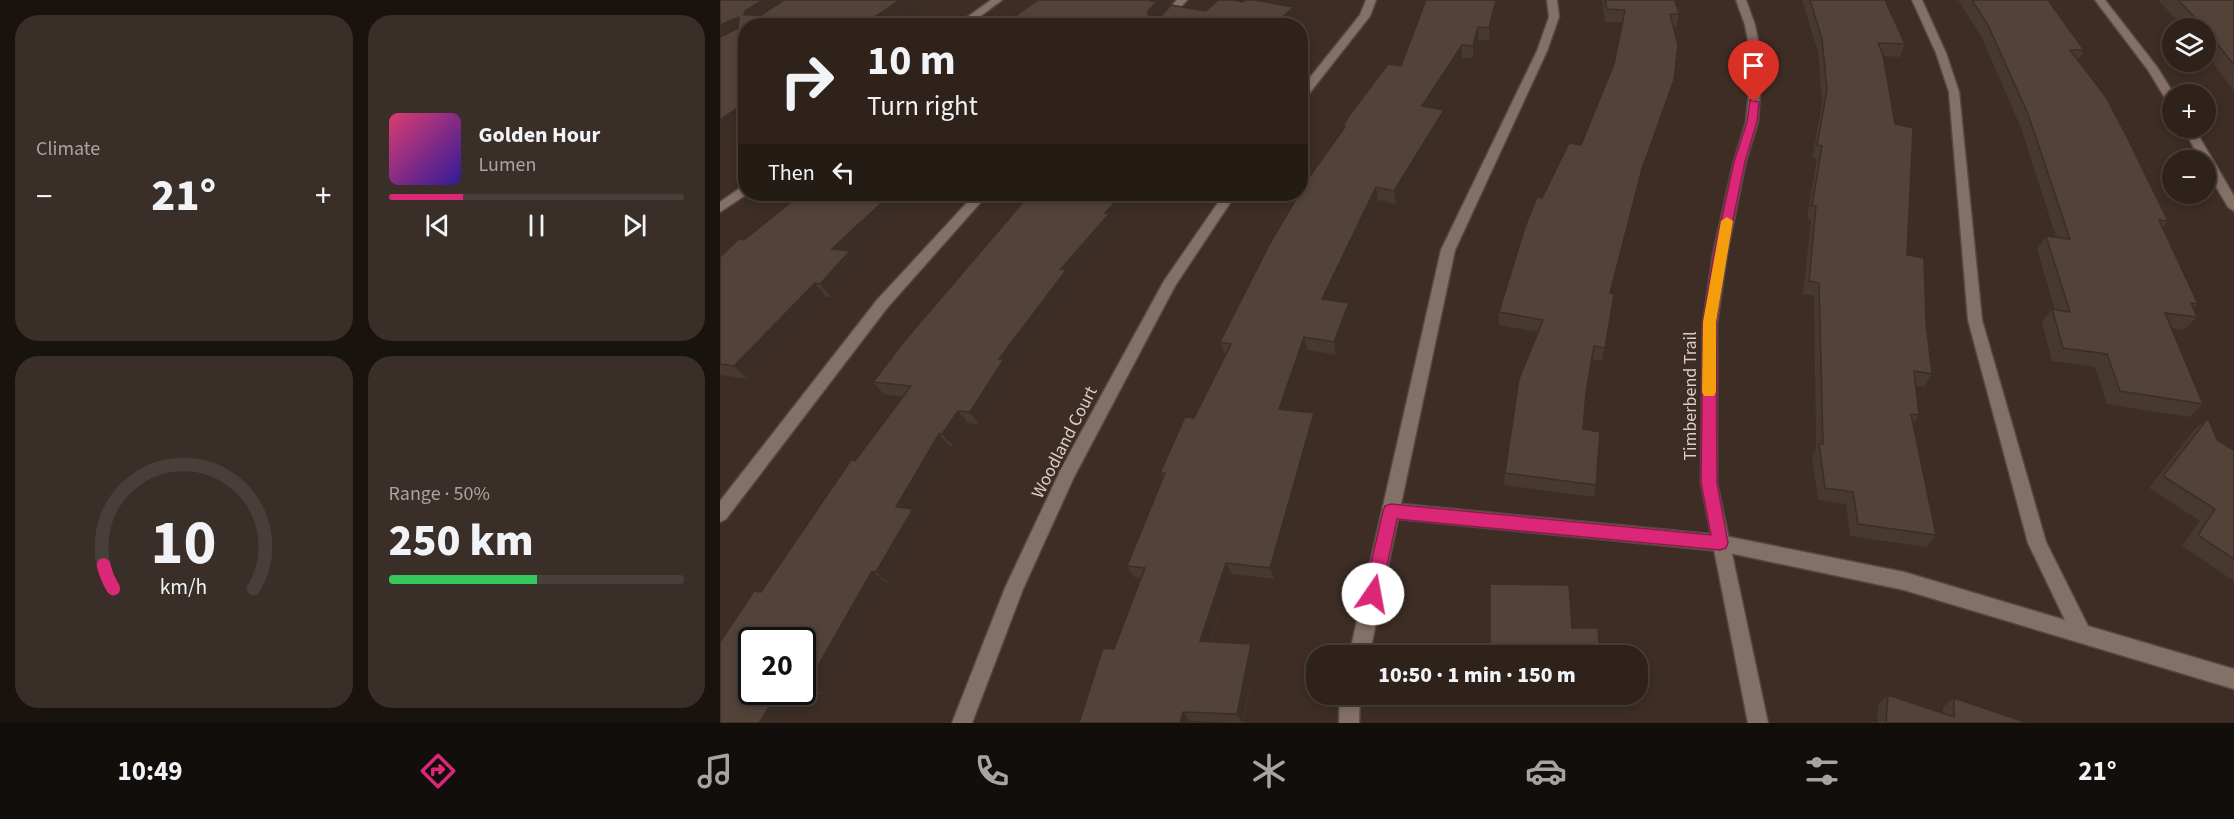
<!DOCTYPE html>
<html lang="en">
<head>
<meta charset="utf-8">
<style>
	body { margin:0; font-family:"Source Sans 3",sans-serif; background:#3a2f28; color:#f1f3f6; height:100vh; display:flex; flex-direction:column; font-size:22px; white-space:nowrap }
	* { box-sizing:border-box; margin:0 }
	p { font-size:20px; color:#a7a4a3 }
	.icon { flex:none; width:33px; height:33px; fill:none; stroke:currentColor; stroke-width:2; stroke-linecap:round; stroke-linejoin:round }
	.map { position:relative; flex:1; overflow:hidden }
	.drawer { display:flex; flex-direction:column; gap:15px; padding:15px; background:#19130f; width:720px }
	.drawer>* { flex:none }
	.hud { position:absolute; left:18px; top:18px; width:570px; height:183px; border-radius:24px; box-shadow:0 3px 9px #0003,0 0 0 2px #493f3a; background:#2e221b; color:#f1f3f6; overflow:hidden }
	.controls { position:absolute; left:1442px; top:18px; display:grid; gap:12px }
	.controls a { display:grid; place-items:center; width:54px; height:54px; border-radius:50%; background:#2e221b; box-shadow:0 3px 9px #0003,0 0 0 2px #493f3a; font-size:30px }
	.speed { position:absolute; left:18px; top:627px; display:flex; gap:12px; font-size:30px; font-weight:700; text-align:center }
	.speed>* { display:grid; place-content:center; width:78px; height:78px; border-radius:50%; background:#2e221b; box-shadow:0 3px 9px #0003,0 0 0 2px #493f3a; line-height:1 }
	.speed .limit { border:3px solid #111; border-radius:9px; background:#fff; color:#111 }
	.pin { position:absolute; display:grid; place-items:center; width:51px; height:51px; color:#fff; margin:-62px -26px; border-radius:50% 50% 50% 0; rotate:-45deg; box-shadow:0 0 6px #0007 }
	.pin .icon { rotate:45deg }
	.me { position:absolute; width:66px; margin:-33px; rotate:12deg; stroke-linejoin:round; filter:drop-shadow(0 0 4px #0008) }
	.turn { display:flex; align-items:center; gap:21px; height:126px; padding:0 30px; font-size:27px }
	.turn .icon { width:78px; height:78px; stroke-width:2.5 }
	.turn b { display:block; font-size:42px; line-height:51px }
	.then { display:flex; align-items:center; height:57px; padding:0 30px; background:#0003; gap:12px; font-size:22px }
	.big { font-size:45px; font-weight:800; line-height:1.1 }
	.drawer .card { flex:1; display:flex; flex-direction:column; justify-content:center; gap:9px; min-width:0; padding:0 21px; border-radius:24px; background:#3a2f28 }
	.drawer .dial { align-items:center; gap:0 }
	.dial svg { height:156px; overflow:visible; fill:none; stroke:#493f3a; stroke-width:7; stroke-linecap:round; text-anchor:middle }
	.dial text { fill:#f1f3f6; stroke:none }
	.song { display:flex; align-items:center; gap:18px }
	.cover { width:72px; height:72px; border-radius:9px; background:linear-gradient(135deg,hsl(340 70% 55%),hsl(250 70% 35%)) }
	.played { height:6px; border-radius:3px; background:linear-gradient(90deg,#db2777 25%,#493f3a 25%) }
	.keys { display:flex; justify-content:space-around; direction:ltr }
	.heat { display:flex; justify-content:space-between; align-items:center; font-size:33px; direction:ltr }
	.charge { height:9px; border-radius:4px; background:linear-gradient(90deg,#34c759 50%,#493f3a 0) }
	.drawer .tiles { flex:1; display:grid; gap:15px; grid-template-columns:repeat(2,1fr) }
	.trip { position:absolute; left:586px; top:645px; width:342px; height:60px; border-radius:24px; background:#2e221b; box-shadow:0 3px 9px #0003,0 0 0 2px #493f3a; font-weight:800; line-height:60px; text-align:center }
	.tab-bar { display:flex; height:96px; justify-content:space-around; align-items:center; background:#120e0b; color:#a7a4a3 }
	.tab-bar .icon { width:42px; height:42px }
	.tab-bar .current { color:#db2777 }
	.tab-bar b { font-size:27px; color:#f1f3f6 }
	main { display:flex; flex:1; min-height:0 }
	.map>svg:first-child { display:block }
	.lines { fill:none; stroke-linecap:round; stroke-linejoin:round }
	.lane-casing { stroke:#574942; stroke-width:3 }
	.street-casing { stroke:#574942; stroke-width:3 }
	.lane { fill:#837066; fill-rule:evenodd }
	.street { fill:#837066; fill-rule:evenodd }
	.wall { fill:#473930; fill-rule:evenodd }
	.shaded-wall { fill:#3a2e27 }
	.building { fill:#534238; stroke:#3a2e27; stroke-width:1.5 }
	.route { fill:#db2777; stroke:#8e194d; stroke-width:1.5 }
	.slow { fill:#f59e0b }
	.labels { text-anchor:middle; stroke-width:6; stroke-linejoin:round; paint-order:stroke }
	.street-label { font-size:18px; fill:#d9cec9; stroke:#3d2d24 }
</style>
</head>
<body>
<main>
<section class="drawer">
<div class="tiles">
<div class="card"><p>Climate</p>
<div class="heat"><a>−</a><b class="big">21°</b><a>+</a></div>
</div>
<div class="card">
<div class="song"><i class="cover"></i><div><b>Golden Hour</b><p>Lumen</p></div></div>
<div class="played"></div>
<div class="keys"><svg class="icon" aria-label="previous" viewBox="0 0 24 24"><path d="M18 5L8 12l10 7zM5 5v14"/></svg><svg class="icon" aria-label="pause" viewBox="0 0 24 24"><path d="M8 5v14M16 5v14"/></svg><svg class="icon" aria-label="next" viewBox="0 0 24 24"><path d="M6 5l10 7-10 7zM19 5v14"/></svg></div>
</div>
<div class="card dial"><svg viewBox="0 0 100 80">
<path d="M14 69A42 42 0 1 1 86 69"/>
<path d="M14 69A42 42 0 0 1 9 57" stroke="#db2777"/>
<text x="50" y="56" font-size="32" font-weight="700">10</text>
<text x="50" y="72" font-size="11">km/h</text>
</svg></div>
<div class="card"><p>Range · 50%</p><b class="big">250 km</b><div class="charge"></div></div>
</div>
</section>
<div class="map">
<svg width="1514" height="723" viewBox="0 0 1514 723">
	<rect width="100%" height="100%" fill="#3d2d24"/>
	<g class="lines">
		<g class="lane-casing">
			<path id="lane" d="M 457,0 L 467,0 L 444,26 L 433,26 Z
				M 827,0 L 837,0 L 839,17 L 827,51 L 735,250 L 681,504 L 1000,535 L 1184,572 L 1345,620 L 1308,543 L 1248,320 L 1229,92 L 1216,53 L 1192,0 L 1202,0 L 1226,53 L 1239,92 L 1262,320 L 1326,542 L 1368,626 L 1514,669 L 1514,689 L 1184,590 L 1000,551 L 678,519 L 649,656 L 629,656 L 721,250 L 817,51 L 829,17 Z
				M 255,194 L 268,194 L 167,308 L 6,519 L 0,522 L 0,501 L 157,300 Z
				M 620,694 L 640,694 L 639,723 L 619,723 Z"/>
		</g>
		<g class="street-casing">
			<path id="street" d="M 271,0 L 282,0 L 247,26 L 235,26 Z
				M 646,0 L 656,0 L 650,16 L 584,100 L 580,101 L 580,90 L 640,15 Z
				M 1016,0 L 1026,0 L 1035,25 L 1042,61 L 1038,122 L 1026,161 L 1007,254 L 997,323 L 997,483 L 1048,723 L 1028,723 L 981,483 L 983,323 L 993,254 L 1014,161 L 1026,122 L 1032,61 L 1025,25 Z
				M 1375,0 L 1385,0 L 1437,67 L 1454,94 L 1452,104 L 1448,103 L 1428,70 Z
				M 1463,128 L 1474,128 L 1514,196 L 1514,211 L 1508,207 L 1485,168 L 1485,160 L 1481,160 Z
				M 26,184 L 27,194 L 0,212 L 0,202 Z
				M 504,194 L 516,194 L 455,286 L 354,477 L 303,589 L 252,723 L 232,723 L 285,588 L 341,469 L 444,281 Z"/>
		</g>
		<use href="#lane" class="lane"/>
		<use href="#street" class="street"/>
	</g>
	<path class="wall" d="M 778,0 L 769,40 L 758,40 L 753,58 L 742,58 L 710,108 L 724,124 L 676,204 L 658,200 L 610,300 L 632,316 L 616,355 L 587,350 L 566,410 L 597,426 L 554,579 L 512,574 L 490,642 L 536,654 L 523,723 L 470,721 L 394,649 L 421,578 L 414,577 L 407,566 L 443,478 L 440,473 L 474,418 L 505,355 L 500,342 L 623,129 L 623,126 L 681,66 Z
		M 882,0 L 955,0 L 959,14 L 956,27 L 954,27 L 951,93 L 920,183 L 891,294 L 894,294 L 882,361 L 872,359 L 866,395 L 863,429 L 876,485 L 874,497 L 784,485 L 785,473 L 818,332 L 779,325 L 779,312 L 822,198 L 861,145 L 894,64 L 903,22 L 885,22 Z
		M 1082,0 L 1165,0 L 1185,44 L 1180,57 L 1163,56 L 1187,255 L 1206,323 L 1212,374 L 1204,387 L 1195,386 L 1199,415 L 1193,424 L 1216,535 L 1206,547 L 1130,536 L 1126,504 L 1098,500 L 1092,456 L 1096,449 L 1094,296 L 1083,294 L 1091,220 L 1087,219 L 1097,159 L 1092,158 L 1102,104 L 1098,52 Z
		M 1238,0 L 1328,0 L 1364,50 L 1358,60 L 1448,221 L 1442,228 L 1478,304 L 1473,309 L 1477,317 L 1464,330 L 1451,328 L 1483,404 L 1469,417 L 1387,404 L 1375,367 L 1332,361 L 1322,322 L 1332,309 L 1335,310 L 1317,249 L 1326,236 L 1336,237 L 1301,128 L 1262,38 Z
		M 1438,0 L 1514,0 L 1514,91 L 1485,52 L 1485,28 L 1464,28 Z
		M 310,194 L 419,194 L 393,224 L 394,227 L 351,278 L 354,283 L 291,369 L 293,372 L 260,425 L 248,423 L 233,446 L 229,446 L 194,509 L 205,520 L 169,583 L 165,582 L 103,694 L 79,692 L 62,723 L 0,723 L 41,592 L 183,397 L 164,394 L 153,382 ZM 82,640 L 82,692 L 32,692 Z
		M 24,240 L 132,253 L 141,265 L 111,297 L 106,297 L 27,379 L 0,375 L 0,257 Z
		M 1488,418 L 1497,440 L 1514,450 L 1514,581 L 1462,546 L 1480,521 L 1429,488 L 1474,430 Z
		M 1168,695 L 1223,713 L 1223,707 L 1234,698 L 1308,723 L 1157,723 L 1158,704 Z"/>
	<path class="shaded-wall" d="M 43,0 L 72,0 L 34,24 L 24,15 L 25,11 Z
		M 180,0 L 206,0 L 168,26 L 141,26 Z
		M 776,0 L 778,0 L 769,40 L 769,28 Z
		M 437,2 L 441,14 L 431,24 L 427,12 Z
		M 573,7 L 575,19 L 569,26 L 554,26 Z
		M 19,17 L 26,26 L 0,43 L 0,25 Z
		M 758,27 L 758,40 L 753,58 L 753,46 Z
		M 742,45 L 742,58 L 703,119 L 702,106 Z
		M 954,80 L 951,93 L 920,183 L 888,307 L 890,293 L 922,169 Z
		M 26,101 L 26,122 L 0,140 L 0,120 Z
		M 724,110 L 724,124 L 676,204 L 674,191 Z
		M 656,187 L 658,200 L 604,312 L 602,299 Z
		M 171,194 L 194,194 L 132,253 L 141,265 L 111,297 L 100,284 L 112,249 Z
		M 402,194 L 419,194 L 393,224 L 394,227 L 351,278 L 354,283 L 291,369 L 293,372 L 260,425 L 250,412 L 279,359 L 341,269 L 385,213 Z
		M 95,283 L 106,297 L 27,379 L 14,366 Z
		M 629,303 L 632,316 L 616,355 L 614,342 Z
		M 584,337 L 587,350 L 562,421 L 559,409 Z
		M 238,411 L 248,423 L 233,446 L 222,434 Z
		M 594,413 L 597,426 L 554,579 L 550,568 Z
		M 219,434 L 229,446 L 194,509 L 205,520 L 169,583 L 156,572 L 176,507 Z
		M 506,563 L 512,574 L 486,651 L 480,641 Z
		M 152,571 L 165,582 L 103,694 L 87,685 Z
		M 531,644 L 536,654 L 522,723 L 517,714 Z
		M 58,692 L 79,692 L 62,723 L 39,723 Z
		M 463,712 L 470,721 L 470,723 L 460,723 Z"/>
	<path class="building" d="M 0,0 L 43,0 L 25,11 L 24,15 L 41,15 L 64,0 L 180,0 L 141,26 L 26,26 L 26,101 L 18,105 L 20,106 L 0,120 L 0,37 L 18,28 L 19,17 L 0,25 Z
		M 318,0 L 427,0 L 437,2 L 427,12 L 429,16 L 442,15 L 451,5 L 486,11 L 498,0 L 514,0 L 523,2 L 525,0 L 535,0 L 573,7 L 554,26 L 281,26 Z
		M 706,0 L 776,0 L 769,28 L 758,27 L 753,46 L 742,45 L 702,106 L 724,110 L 674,191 L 656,187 L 602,299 L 629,303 L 614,342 L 584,337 L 559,409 L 594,413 L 550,568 L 506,563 L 480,641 L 531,644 L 517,714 L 463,712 L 460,723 L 359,723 L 383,648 L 394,649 L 425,568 L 407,566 L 445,473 L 440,473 L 465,417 L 474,418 L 511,344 L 500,342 L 549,245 L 579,194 L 580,194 L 580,192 L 590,176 L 625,127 L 623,126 L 629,116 L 668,64 L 681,66 Z
		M 885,0 L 955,0 L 959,14 L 950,14 L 958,45 L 954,80 L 922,169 L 890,293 L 894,294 L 885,348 L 874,346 L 866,392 L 863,429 L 880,432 L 876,485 L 785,473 L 799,379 L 823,320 L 779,312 L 805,227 L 817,197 L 822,198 L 849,143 L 861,145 L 894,64 L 905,10 L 887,9 Z
		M 1090,0 L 1165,0 L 1185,44 L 1158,43 L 1163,55 L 1175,124 L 1193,128 L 1187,255 L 1204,258 L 1206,323 L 1212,374 L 1194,371 L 1199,415 L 1191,414 L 1216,535 L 1138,524 L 1133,492 L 1105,488 L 1099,444 L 1103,444 L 1099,283 L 1089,281 L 1096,206 L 1092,206 L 1102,146 L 1097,145 L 1107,90 L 1102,39 Z
		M 1252,0 L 1328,0 L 1364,50 L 1350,50 L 1386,97 L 1406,135 L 1448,221 L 1439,220 L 1478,304 L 1471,303 L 1477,317 L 1445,313 L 1483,404 L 1400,391 L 1387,354 L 1343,348 L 1332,309 L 1350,312 L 1326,236 L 1350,239 L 1308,114 L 1268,25 Z
		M 1458,0 L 1514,0 L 1514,65 L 1485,28 Z
		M 81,194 L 171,194 L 112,249 L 130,251 L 100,284 L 95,283 L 14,366 L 0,364 L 0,257 L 19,239 L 24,240 Z
		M 310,194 L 402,194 L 385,213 L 389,214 L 341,269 L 347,269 L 279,359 L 284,359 L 250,412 L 238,411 L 222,434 L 219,434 L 176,507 L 193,509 L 156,572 L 152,571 L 87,685 L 82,684 L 82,640 L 32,640 L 32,692 L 58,692 L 39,723 L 0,723 L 0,642 L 34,591 L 41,592 L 131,460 L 135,461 L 191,386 L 153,382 L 186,339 Z
		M 1488,418 L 1497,440 L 1514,450 L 1514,559 L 1478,535 L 1495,509 L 1443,476 Z
		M 770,584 L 849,585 L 852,628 L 878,628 L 880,656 L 770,656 Z
		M 1168,695 L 1234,717 L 1234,698 L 1308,723 L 1166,723 Z"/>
	<path class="route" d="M 1030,100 L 1039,102 L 1037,122 L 1025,162 L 1006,254 L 996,322 L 997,483 L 1008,543 L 1006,548 L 1000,550 L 677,519 L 661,594 L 659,599 L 653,601 L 647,599 L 644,594 L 663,511 L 665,506 L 671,504 L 991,535 L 981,483 L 983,322 L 994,254 L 1014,162 L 1027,122 Z"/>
	<path class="slow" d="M 1007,217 L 1013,221 L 996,322 L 996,392 L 994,396 L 984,396 L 982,392 L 983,322 L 1001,221 Z"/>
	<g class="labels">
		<g class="street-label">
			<text transform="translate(970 396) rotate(-90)" y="6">Timberbend Trail</text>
			<text transform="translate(344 442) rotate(-63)" y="6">Woodland Court</text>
		</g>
	</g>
</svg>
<div class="controls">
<a><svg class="icon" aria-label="layers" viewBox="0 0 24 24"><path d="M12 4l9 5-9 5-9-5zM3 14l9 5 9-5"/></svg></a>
<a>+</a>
<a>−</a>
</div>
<div class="speed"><div class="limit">20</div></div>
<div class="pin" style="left:1034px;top:102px;background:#d93025"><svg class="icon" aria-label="arrive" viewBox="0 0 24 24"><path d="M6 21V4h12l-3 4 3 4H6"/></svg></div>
<svg class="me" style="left:653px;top:594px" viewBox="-20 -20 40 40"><circle r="19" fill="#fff"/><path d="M0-13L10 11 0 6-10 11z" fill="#db2777"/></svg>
<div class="trip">10:50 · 1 min · 150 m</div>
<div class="hud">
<div class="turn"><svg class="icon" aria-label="right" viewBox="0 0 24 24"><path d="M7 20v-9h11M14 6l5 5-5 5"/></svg><div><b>10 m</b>Turn right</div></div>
<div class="then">Then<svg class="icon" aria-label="left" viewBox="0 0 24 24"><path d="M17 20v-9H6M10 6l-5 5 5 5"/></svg></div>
</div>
</div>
</main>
<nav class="tab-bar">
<b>10:49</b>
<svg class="icon current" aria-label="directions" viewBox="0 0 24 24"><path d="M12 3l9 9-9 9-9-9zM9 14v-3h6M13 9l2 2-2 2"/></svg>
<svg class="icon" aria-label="music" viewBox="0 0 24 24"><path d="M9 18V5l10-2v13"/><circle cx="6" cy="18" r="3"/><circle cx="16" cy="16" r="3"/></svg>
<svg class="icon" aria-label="phone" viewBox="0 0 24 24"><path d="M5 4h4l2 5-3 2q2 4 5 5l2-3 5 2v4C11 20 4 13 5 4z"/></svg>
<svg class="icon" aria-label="climate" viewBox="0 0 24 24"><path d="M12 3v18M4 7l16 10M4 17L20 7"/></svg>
<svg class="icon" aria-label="car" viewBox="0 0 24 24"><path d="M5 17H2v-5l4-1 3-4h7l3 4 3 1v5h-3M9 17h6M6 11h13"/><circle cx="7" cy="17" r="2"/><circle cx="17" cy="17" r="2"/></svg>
<svg class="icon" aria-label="filters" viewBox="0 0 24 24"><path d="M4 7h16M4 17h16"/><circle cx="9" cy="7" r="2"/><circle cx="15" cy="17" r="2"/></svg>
<b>21°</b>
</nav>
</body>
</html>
